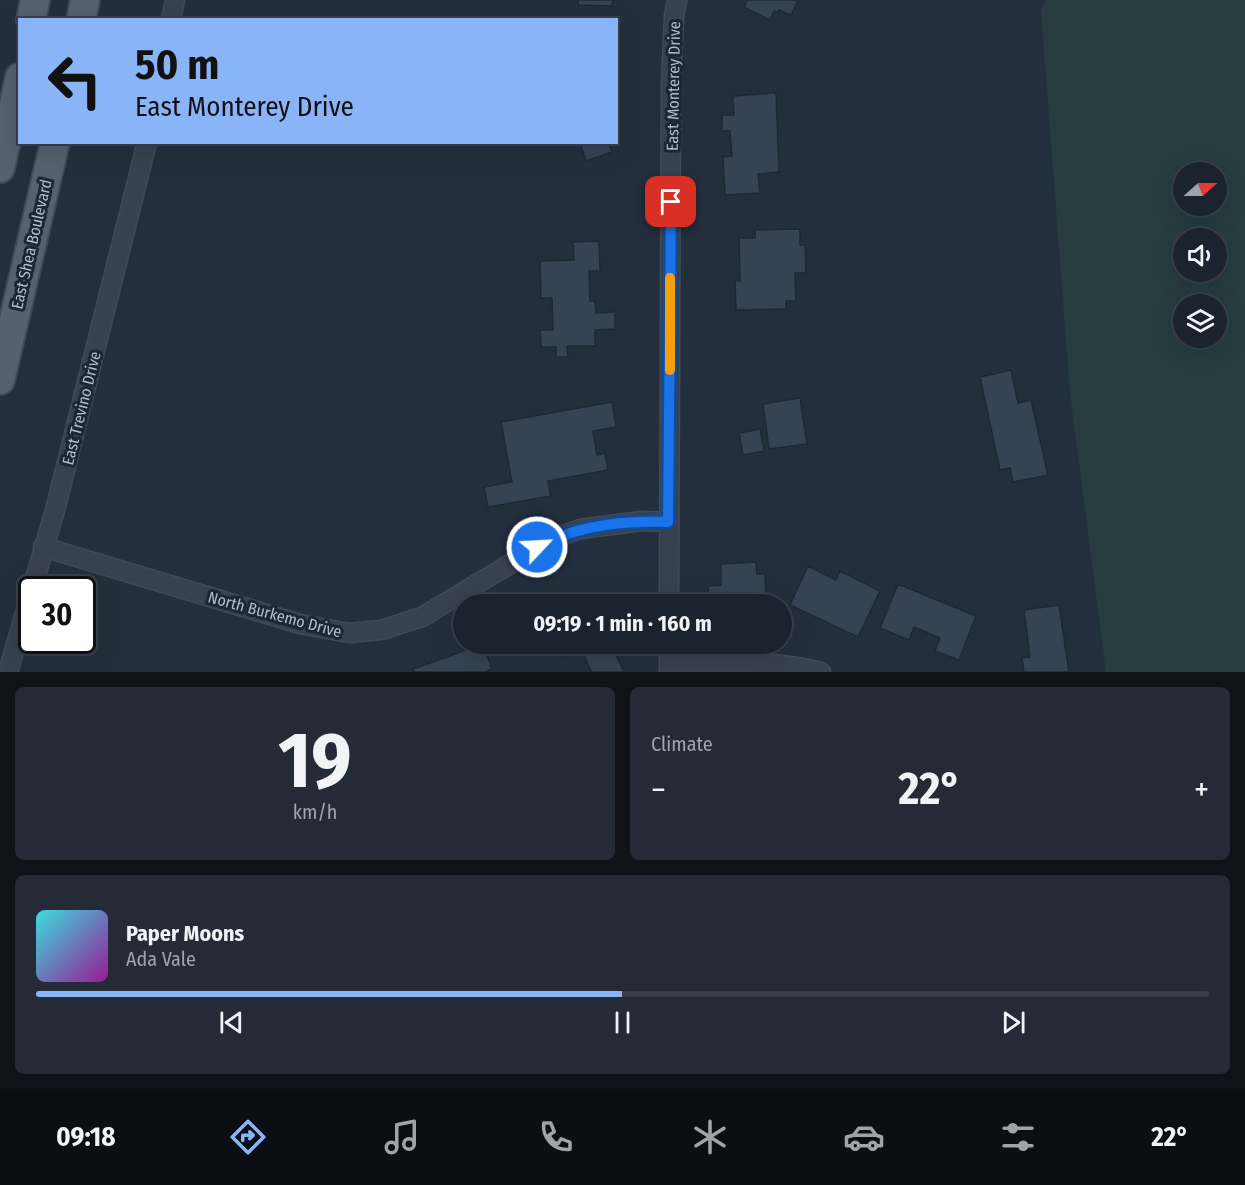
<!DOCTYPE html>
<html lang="en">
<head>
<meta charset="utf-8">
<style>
	body { margin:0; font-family:"Fira Sans Condensed",sans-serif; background:#242b36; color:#f1f3f6; height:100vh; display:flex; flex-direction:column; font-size:22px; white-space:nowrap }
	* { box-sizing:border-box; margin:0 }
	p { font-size:20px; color:#a0a4aa }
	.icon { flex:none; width:33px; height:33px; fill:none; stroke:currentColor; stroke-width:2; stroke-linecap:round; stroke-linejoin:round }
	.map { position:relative; height:672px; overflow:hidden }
	.side { display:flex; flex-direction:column; gap:15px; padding:15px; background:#0f1319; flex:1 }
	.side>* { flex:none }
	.guide { position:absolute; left:18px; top:18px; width:600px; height:126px; border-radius:0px; box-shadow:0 6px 24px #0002,0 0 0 2px #39404a; background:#8ab4f8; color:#111; overflow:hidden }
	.needle { width:39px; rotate:69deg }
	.fabs { position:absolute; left:1173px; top:162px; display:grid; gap:12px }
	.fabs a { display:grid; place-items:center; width:54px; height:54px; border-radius:50%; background:#1b232e; box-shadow:0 6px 24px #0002,0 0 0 2px #39404a; font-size:30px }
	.speed { position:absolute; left:18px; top:576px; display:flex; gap:12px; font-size:30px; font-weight:700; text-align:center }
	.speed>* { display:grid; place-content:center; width:78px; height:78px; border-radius:50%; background:#1b232e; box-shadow:0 6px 24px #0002,0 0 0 2px #39404a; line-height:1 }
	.speed .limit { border:3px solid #111; border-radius:9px; background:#fff; color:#111 }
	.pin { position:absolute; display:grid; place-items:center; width:51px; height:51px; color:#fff; margin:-26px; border-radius:12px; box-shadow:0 3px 9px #0006 }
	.me { position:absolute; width:66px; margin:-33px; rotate:65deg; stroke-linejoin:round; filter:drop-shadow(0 0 4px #0008) }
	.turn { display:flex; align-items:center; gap:21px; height:126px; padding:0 18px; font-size:27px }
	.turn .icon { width:78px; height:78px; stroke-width:2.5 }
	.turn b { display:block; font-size:42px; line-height:51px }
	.big { font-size:45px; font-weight:700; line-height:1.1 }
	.side .card { flex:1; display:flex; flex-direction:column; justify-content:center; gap:9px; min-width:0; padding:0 21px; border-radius:9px; background:#242b36 }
	.side .dial { align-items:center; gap:0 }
	.dial b { font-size:78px; line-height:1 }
	.song { display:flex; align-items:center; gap:18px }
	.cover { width:72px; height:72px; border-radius:9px; background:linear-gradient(135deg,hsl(180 70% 55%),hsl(300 70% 35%)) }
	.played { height:6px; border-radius:3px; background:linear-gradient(90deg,#8ab4f8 50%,#39404a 50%) }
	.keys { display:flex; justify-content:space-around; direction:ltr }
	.heat { display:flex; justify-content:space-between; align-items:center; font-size:33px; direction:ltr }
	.side .tiles { flex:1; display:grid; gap:15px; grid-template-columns:1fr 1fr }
	.card:last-child { grid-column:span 2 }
	.trip { position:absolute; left:453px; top:594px; width:339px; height:60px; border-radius:30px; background:#1b232e; box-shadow:0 6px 24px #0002,0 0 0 2px #39404a; font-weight:700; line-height:60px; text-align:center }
	.dock { display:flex; height:96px; justify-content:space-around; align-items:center; background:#0b0e12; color:#a0a4aa }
	.dock .icon { width:42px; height:42px }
	.dock .on { color:#8ab4f8 }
	.dock b { font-size:27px; color:#f1f3f6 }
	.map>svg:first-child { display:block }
	.green { fill:#263c3f; fill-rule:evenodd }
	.building { fill:#364354; stroke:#1f2835; stroke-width:1.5 }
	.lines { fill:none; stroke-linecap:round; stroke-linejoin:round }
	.street-casing { stroke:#414a57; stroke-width:21 }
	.primary-casing { stroke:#414a57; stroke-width:32 }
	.street { stroke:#38414e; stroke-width:18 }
	.primary { stroke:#56606e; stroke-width:28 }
	.route-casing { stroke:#114b97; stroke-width:15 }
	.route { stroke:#1a73e8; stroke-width:10 }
	.slow { stroke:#f59e0b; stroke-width:10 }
	.labels { text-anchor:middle; stroke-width:6; stroke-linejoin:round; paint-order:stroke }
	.street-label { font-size:16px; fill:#b4bcc9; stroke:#1d2633 }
</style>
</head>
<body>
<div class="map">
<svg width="1245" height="672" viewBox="0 0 1245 672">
	<rect width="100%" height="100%" fill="#242f3e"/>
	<path class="green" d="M 1045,0 L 1245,0 L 1245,672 L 1106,672 L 1070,393 L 1041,11 ZM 1184,172 L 1216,172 L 1216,206 L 1184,206 ZM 1184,238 L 1216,238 L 1216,272 L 1184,272 ZM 1184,304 L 1216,304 L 1216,338 L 1184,338 Z"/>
	<path class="building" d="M 578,0 L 613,0 L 612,6 L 578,5 Z
		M 747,0 L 798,0 L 791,15 L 779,10 L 778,13 L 774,11 L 770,20 L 744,7 Z
		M 776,93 L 779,172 L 758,174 L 760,193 L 725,195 L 723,157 L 732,156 L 730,131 L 722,131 L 722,115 L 734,115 L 733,96 Z
		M 580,142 L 608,142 L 612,152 L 586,161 Z
		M 800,229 L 800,245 L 805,245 L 806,273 L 795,273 L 796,301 L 786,301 L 786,309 L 736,310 L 735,281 L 740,281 L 739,238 L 755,238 L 755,230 Z
		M 599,241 L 600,271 L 589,271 L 590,301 L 595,301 L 596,313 L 615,312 L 615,329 L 595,330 L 595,346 L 567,346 L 568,357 L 556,357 L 556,347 L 541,347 L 540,330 L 553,330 L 552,298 L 541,298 L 540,261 L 574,260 L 573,242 Z
		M 1011,370 L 1018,403 L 1031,400 L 1048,475 L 1013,482 L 1010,468 L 1000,470 L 980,377 Z
		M 800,398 L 807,444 L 769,449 L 763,404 Z
		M 612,402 L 616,427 L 593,431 L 597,455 L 605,453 L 608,470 L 548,481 L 551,496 L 488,507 L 484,487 L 512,482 L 501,422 Z
		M 760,429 L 764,451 L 743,455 L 739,433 Z
		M 756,562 L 757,574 L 765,574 L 766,604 L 709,604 L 708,586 L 721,585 L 721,564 Z
		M 808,566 L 836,580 L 840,571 L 880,591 L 858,637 L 790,605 Z
		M 898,584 L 976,616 L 959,660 L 935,651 L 940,638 L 914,627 L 909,640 L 880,628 Z
		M 1059,605 L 1069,672 L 1024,672 L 1022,658 L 1030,657 L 1024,610 Z
		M 483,644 L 492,669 L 485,672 L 414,672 L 413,669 Z
		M 558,644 L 611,644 L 624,672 L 589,672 L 591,671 L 581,648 L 564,656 Z"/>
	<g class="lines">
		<g class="street-casing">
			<path id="street" d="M 171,20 L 175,0
				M 43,547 L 300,624 L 349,633 L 381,630 L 422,617 L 550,540 L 580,529 L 642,521 L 668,522
				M 669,604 L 671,84 L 674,16 L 677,0
				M 669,644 L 669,672
				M 669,663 C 720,663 772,659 821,672
				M 8,672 L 55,510 L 147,142"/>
		</g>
		<g class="primary-casing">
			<path id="primary" d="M 31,20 L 35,0
				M 81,20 L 85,0
				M 0,168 L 20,77
				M 0,380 L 55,142"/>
		</g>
		<use href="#street" class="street"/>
		<use href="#primary" class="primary"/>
	</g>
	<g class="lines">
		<g class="route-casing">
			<path id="route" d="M 537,547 C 577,525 622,520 668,522 L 671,202"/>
		</g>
		<use href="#route" class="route"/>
		<path class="slow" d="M 670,370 L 670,278"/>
	</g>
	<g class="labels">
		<g class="street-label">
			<text transform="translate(673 86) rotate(-89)" y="6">East Monterey Drive</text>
			<text transform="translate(31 244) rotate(-77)" y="6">East Shea Boulevard</text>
			<text transform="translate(81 408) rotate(-76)" y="6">East Trevino Drive</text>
			<text transform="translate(275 614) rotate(15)" y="6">North Burkemo Drive</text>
		</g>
	</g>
</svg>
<div class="fabs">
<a><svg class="needle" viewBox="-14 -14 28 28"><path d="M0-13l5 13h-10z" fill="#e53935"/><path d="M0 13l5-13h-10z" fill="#a0a4aa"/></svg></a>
<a><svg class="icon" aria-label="sound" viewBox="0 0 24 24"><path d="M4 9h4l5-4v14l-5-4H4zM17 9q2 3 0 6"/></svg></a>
<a><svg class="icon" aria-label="layers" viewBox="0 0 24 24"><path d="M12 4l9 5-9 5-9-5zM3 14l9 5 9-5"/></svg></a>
</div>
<div class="speed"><div class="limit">30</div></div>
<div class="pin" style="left:671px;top:202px;background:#d93025"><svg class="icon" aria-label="arrive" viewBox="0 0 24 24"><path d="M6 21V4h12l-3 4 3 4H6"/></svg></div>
<svg class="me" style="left:537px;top:547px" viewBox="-20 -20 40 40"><circle r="17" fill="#1a73e8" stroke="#fff" stroke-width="3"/><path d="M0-11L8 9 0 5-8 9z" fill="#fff"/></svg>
<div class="trip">09:19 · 1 min · 160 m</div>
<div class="guide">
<div class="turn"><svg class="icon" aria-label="left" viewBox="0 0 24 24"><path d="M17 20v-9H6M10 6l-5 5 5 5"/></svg><div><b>50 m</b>East Monterey Drive</div></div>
</div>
</div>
<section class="side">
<div class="tiles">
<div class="card dial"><b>19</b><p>km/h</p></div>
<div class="card"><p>Climate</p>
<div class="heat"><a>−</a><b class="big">22°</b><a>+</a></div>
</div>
<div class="card">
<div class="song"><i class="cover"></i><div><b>Paper Moons</b><p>Ada Vale</p></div></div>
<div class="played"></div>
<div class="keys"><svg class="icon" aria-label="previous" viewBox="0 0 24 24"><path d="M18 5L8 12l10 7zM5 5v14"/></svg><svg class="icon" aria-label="pause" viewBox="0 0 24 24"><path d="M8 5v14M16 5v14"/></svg><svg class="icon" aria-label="next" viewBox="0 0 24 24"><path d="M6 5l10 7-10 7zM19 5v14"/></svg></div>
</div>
</div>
</section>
<nav class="dock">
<b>09:18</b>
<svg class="icon on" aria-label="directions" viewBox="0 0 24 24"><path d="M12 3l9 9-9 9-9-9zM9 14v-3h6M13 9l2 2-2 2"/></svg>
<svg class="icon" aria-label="music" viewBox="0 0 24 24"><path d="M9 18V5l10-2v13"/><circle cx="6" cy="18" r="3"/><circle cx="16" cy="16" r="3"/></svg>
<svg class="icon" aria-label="phone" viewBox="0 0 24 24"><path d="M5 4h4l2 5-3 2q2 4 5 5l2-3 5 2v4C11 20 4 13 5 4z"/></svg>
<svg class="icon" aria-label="climate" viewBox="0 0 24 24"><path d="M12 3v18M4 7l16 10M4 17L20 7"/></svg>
<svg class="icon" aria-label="car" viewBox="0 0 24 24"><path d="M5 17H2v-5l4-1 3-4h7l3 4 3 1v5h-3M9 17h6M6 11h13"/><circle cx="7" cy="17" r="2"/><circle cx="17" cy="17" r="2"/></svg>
<svg class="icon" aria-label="filters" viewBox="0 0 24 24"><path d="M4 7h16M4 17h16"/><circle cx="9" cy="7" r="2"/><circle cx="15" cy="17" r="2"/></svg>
<b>22°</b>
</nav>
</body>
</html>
